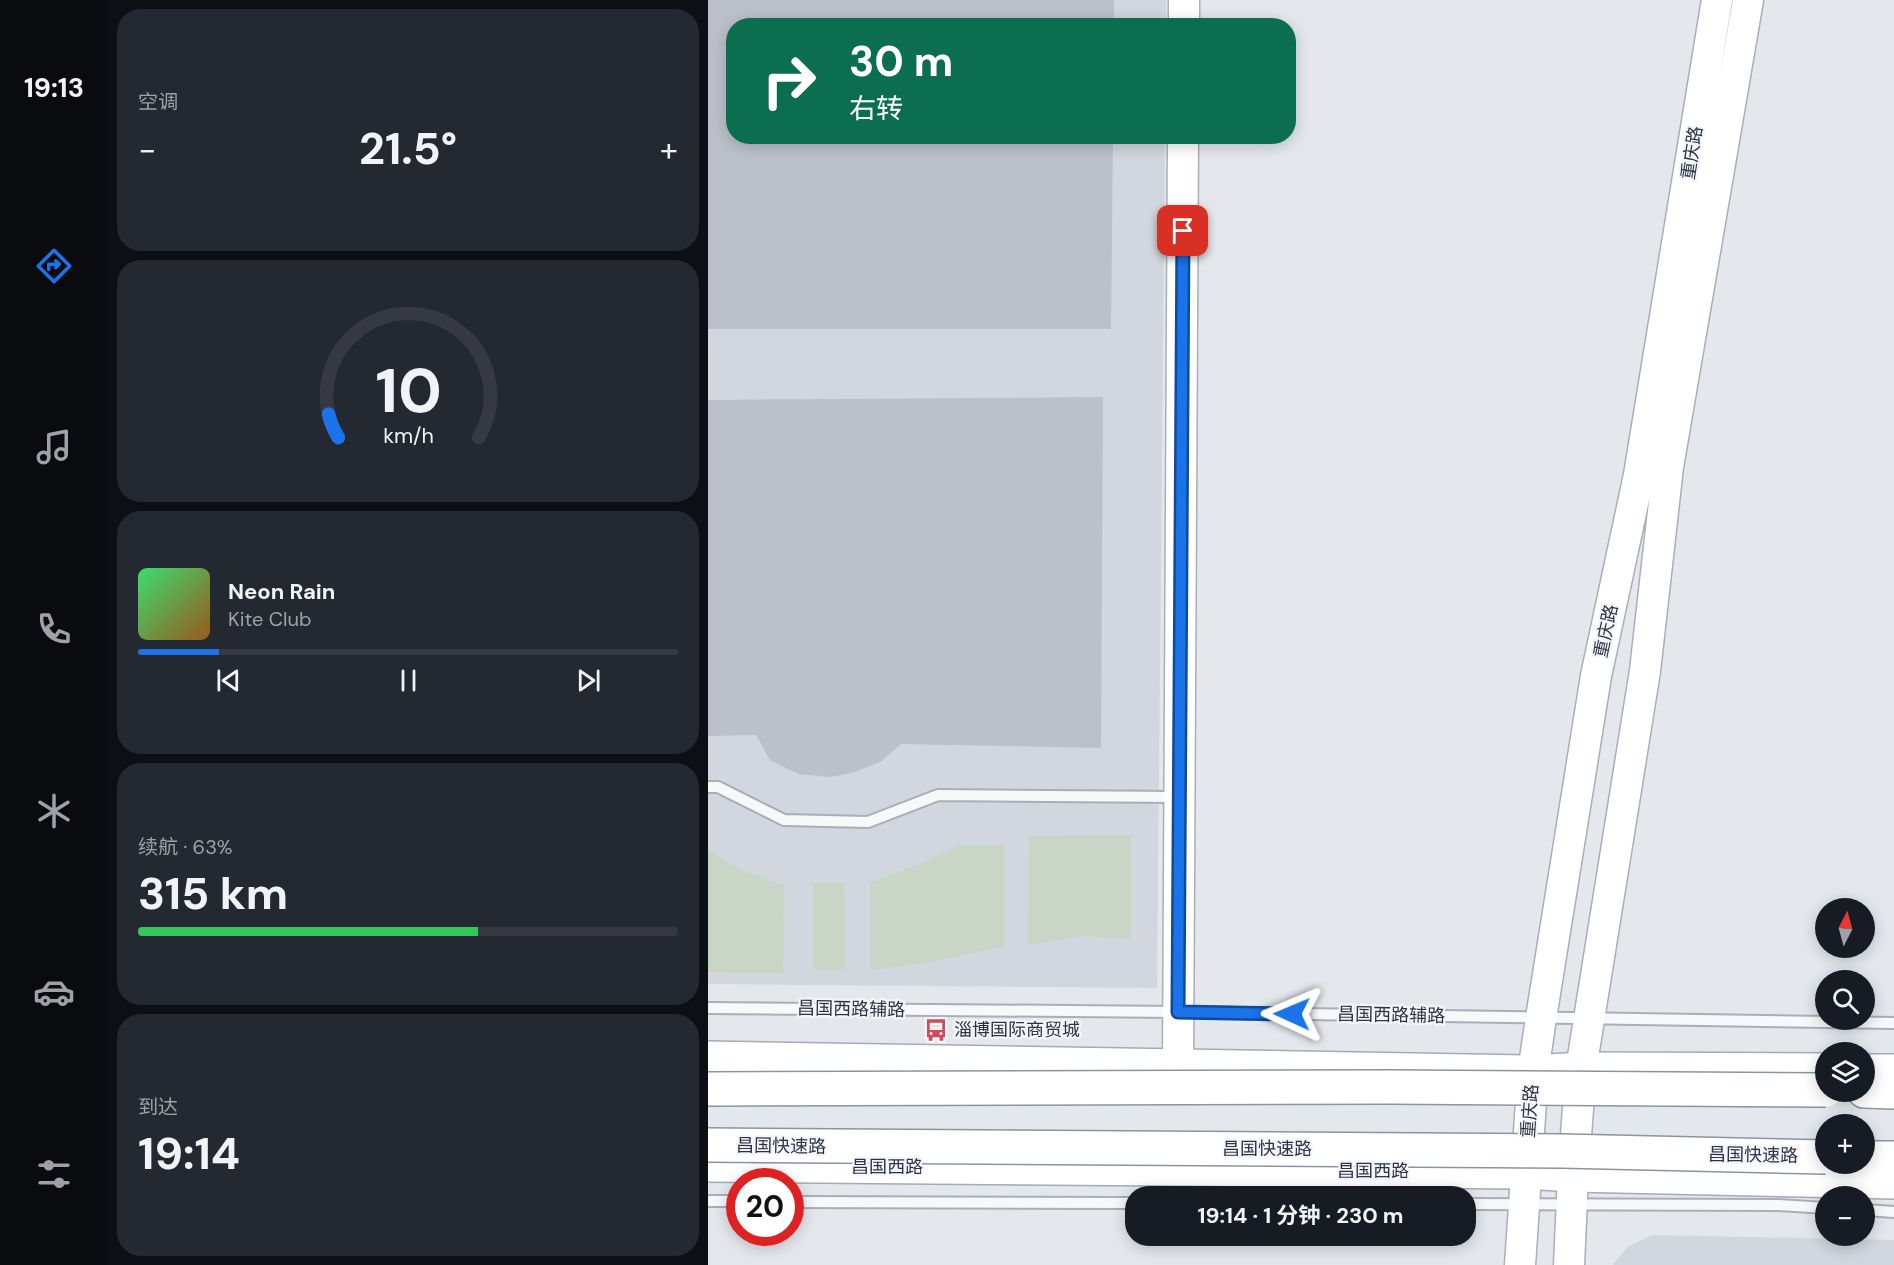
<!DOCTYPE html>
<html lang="zh">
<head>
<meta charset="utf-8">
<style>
	body { margin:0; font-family:"DM Sans","Noto Sans SC",sans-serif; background:#242831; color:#f1f3f6; height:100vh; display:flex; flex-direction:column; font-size:22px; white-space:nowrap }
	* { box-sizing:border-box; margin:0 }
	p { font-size:20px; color:#9ea1a6 }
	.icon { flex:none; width:33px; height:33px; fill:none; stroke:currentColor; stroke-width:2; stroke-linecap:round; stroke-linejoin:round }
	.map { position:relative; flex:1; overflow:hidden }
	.drawer { display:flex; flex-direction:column; gap:9px; padding:9px; background:#0d0f14; width:600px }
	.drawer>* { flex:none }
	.hud { position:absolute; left:18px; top:18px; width:570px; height:126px; border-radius:24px; box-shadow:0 3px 15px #0003; background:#0b6e4f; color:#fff; overflow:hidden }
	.needle { width:39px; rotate:6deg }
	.controls { position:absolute; left:1107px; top:898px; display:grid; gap:12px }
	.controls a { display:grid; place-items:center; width:60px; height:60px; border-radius:50%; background:#171b24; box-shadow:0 3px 15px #0003; font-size:30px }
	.speed { position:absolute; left:18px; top:1168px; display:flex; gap:12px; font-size:30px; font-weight:700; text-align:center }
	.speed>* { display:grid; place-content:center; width:78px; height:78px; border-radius:50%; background:#171b24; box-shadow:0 3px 15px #0003; line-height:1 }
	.speed .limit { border:9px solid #d22; background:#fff; color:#111 }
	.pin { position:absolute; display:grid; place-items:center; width:51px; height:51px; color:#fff; margin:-26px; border-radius:12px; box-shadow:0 3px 9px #0006 }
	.me { position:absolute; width:66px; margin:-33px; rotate:271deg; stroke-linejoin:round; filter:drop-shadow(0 0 4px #0008) }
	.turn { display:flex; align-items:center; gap:21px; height:126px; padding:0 24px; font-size:27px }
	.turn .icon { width:78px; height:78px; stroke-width:2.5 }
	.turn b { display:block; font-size:42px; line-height:51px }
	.big { font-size:45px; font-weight:700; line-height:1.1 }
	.drawer .card { flex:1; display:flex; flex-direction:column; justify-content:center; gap:9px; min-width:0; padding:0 21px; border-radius:24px; background:#242831 }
	.drawer .dial { align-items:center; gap:0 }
	.dial svg { height:156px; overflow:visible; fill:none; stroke:#363941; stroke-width:7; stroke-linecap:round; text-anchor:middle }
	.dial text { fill:#f1f3f6; stroke:none }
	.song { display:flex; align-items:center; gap:18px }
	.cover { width:72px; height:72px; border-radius:9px; background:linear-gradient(135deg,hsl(140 70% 55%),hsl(30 70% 35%)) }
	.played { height:6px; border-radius:3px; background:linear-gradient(90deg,#1a73e8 15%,#363941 15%) }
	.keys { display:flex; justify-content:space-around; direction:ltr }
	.heat { display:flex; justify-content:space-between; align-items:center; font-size:33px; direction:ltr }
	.charge { height:9px; border-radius:4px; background:linear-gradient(90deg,#34c759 63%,#363941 0) }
	.trip { position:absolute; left:417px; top:1186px; width:351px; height:60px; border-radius:24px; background:#171b24; box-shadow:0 3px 15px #0003; font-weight:700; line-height:60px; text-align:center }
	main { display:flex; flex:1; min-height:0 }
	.tabs { display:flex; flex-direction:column; width:108px; justify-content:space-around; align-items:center; background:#090b0e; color:#9ea1a6 }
	.tabs .icon { width:42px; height:42px }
	.tabs .selected { color:#1a73e8 }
	.tabs b { font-size:27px; color:#f1f3f6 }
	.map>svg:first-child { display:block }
	.built { fill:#d2d6de }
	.green { fill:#c9d6c5 }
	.building { fill:#bbc0ca }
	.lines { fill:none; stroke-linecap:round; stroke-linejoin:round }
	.lane-casing { stroke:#a9aeb7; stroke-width:14 }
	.secondary-casing { stroke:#a9aeb7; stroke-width:33 }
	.primary-casing { stroke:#a3abb8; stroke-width:36 }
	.highway-casing { stroke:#8b94a3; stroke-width:36 }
	.lane { stroke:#f7f8fa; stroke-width:10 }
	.secondary { stroke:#fff; stroke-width:30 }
	.primary { stroke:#fff; stroke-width:33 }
	.highway { stroke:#fff; stroke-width:33 }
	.highway-bridge-casing { stroke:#8b94a3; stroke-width:36; stroke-linecap:butt }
	.highway-bridge { stroke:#fff; stroke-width:33 }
	.route-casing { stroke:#114b97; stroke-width:15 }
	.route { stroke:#1a73e8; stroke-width:10 }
	.labels { text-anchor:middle; stroke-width:4.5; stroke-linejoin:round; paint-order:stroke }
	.street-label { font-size:18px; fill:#2b3445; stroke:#f4f6f9 }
	.poi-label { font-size:18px; fill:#2b3445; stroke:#f4f6f9; text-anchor:start }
</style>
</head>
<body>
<main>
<nav class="tabs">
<b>19:13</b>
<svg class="icon selected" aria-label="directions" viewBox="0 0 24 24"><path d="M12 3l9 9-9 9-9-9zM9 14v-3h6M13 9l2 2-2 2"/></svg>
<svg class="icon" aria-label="music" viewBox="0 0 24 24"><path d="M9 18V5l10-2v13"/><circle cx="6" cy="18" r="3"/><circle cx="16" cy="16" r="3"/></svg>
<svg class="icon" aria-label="phone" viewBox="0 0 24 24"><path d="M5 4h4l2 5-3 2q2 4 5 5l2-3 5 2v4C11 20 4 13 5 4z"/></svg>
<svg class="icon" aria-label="climate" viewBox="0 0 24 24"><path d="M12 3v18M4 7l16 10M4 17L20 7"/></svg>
<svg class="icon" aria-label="car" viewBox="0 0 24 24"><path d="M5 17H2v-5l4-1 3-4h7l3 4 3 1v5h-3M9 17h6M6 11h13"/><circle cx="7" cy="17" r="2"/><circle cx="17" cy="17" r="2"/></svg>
<svg class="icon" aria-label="filters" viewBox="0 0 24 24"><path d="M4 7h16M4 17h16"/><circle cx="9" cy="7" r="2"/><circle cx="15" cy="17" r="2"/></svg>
</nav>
<section class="drawer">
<div class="card"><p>空调</p>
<div class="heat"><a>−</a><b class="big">21.5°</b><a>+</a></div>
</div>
<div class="card dial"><svg viewBox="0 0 100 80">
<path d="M14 69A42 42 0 1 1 86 69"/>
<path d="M14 69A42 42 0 0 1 9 57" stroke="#1a73e8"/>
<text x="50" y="56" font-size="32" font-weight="700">10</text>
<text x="50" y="72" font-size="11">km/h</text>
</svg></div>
<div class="card">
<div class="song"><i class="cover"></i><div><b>Neon Rain</b><p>Kite Club</p></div></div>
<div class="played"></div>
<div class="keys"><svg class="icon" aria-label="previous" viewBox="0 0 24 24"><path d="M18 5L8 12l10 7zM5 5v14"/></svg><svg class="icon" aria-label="pause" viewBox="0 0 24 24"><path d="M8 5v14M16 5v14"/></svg><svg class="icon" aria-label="next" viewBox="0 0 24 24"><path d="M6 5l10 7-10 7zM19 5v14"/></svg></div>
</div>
<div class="card"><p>续航 · 63%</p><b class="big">315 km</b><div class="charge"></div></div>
<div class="card"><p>到达</p><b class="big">19:14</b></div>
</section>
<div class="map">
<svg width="1186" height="1265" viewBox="0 0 1186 1265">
	<rect width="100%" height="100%" fill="#e4e7ec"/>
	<path class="built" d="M 0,0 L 458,0 L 458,25 L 26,26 L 26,136 L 457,137 L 449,988 L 0,984 Z
		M 944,1235 L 1186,1240 L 1186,1265 L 905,1265 L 919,1247 Z"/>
	<path class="green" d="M 423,835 L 423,939 L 374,936 L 320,945 L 321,836 Z
		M 251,845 L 296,845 L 296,946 L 227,961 L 162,971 L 162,883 L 204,867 Z
		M 0,850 L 31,869 L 76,886 L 75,973 L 0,972 Z
		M 105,883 L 136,883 L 137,970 L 105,970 Z"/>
	<path class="building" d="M 0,0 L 406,0 L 406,26 L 26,26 L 26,136 L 405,136 L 403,329 L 0,329 Z
		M 395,397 L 393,748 L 193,744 L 172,762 L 144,773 L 122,777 L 90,774 L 62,760 L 48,735 L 0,736 L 0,400 Z"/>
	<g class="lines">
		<g class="lane-casing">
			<path id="lane" d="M 0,787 L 10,787 L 76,820 L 160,822 L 230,795 L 470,797
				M 0,1008 L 470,1012 L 1186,1023
				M 0,1201 L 32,1201
				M 82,1202 L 428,1203
				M 758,1204 L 1070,1205 L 1118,1208
				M 1156,1210 L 1186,1212"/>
		</g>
		<g class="secondary-casing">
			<path id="secondary" d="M 476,26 L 476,0
				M 470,1066 L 475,136
				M 812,1265 L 825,1072 L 833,1018 L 888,676 L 931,475 L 1009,0
				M 861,1265 L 865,1175 L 873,1069 L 937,671 L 960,467 L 1040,0"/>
		</g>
		<g class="primary-casing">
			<path id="primary" d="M 0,1058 L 825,1072 L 873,1069 L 1118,1070
				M 1156,1071 L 1186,1071
				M 0,1165 L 817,1172 L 865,1175 L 1186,1182"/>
		</g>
		<g class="highway-casing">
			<path id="highway" d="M 1156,1091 L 1186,1092
				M 1156,1158 L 1186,1158"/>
		</g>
		<use href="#lane" class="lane"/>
		<use href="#secondary" class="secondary"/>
		<use href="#primary" class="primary"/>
		<use href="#highway" class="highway"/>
		<g class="highway-bridge-casing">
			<path id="highway-bridge" d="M 0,1089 L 682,1087 L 1118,1090
				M 0,1145 L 854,1151 L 1118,1157"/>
		</g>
		<use href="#highway-bridge" class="highway-bridge"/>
	</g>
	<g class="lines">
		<g class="route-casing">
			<path id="route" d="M 475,231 L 470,1012 L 584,1014"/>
		</g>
		<use href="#route" class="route"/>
	</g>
	<defs>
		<g id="bus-bare" transform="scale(1.8)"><path d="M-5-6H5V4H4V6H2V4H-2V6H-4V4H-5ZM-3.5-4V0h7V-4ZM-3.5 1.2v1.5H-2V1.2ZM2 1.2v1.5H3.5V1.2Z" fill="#d1495b" stroke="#f4f6f9" stroke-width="2.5" paint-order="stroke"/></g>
	</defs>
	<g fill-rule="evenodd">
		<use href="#bus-bare" x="228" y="1030"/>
	</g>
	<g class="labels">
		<g class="street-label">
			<text transform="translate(984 153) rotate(-81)" y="6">重庆路</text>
			<text transform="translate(898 631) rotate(-78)" y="6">重庆路</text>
			<text transform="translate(143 1009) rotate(1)" y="6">昌国西路辅路</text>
			<text transform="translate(683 1015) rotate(1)" y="6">昌国西路辅路</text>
			<text transform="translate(822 1111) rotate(-86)" y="6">重庆路</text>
			<text transform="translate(73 1146) rotate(1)" y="6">昌国快速路</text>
			<text x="559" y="1155">昌国快速路</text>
			<text transform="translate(1045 1155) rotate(1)" y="6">昌国快速路</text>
			<text x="179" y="1173">昌国西路</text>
			<text x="665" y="1177">昌国西路</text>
		</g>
		<g class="poi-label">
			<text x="246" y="1036">淄博国际商贸城</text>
		</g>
	</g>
</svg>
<div class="controls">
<a><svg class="needle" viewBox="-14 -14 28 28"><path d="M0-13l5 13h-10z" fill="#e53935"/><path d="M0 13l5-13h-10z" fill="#9ea1a6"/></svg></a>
<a><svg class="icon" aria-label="search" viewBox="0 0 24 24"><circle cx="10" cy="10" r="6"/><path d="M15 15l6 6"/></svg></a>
<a><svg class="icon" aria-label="layers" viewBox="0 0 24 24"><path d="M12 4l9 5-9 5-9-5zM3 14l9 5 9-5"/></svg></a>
<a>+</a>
<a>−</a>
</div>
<div class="speed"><div class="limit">20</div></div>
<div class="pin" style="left:475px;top:231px;background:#d93025"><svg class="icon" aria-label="arrive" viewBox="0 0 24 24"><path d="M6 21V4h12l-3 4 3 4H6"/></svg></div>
<svg class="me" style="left:584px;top:1014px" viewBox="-20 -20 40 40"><path d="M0-17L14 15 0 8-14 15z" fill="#1a73e8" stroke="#fff" stroke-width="4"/></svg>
<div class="trip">19:14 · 1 分钟 · 230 m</div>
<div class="hud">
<div class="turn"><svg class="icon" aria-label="right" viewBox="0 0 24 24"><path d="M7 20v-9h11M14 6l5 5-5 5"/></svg><div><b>30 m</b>右转</div></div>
</div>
</div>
</main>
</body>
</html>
